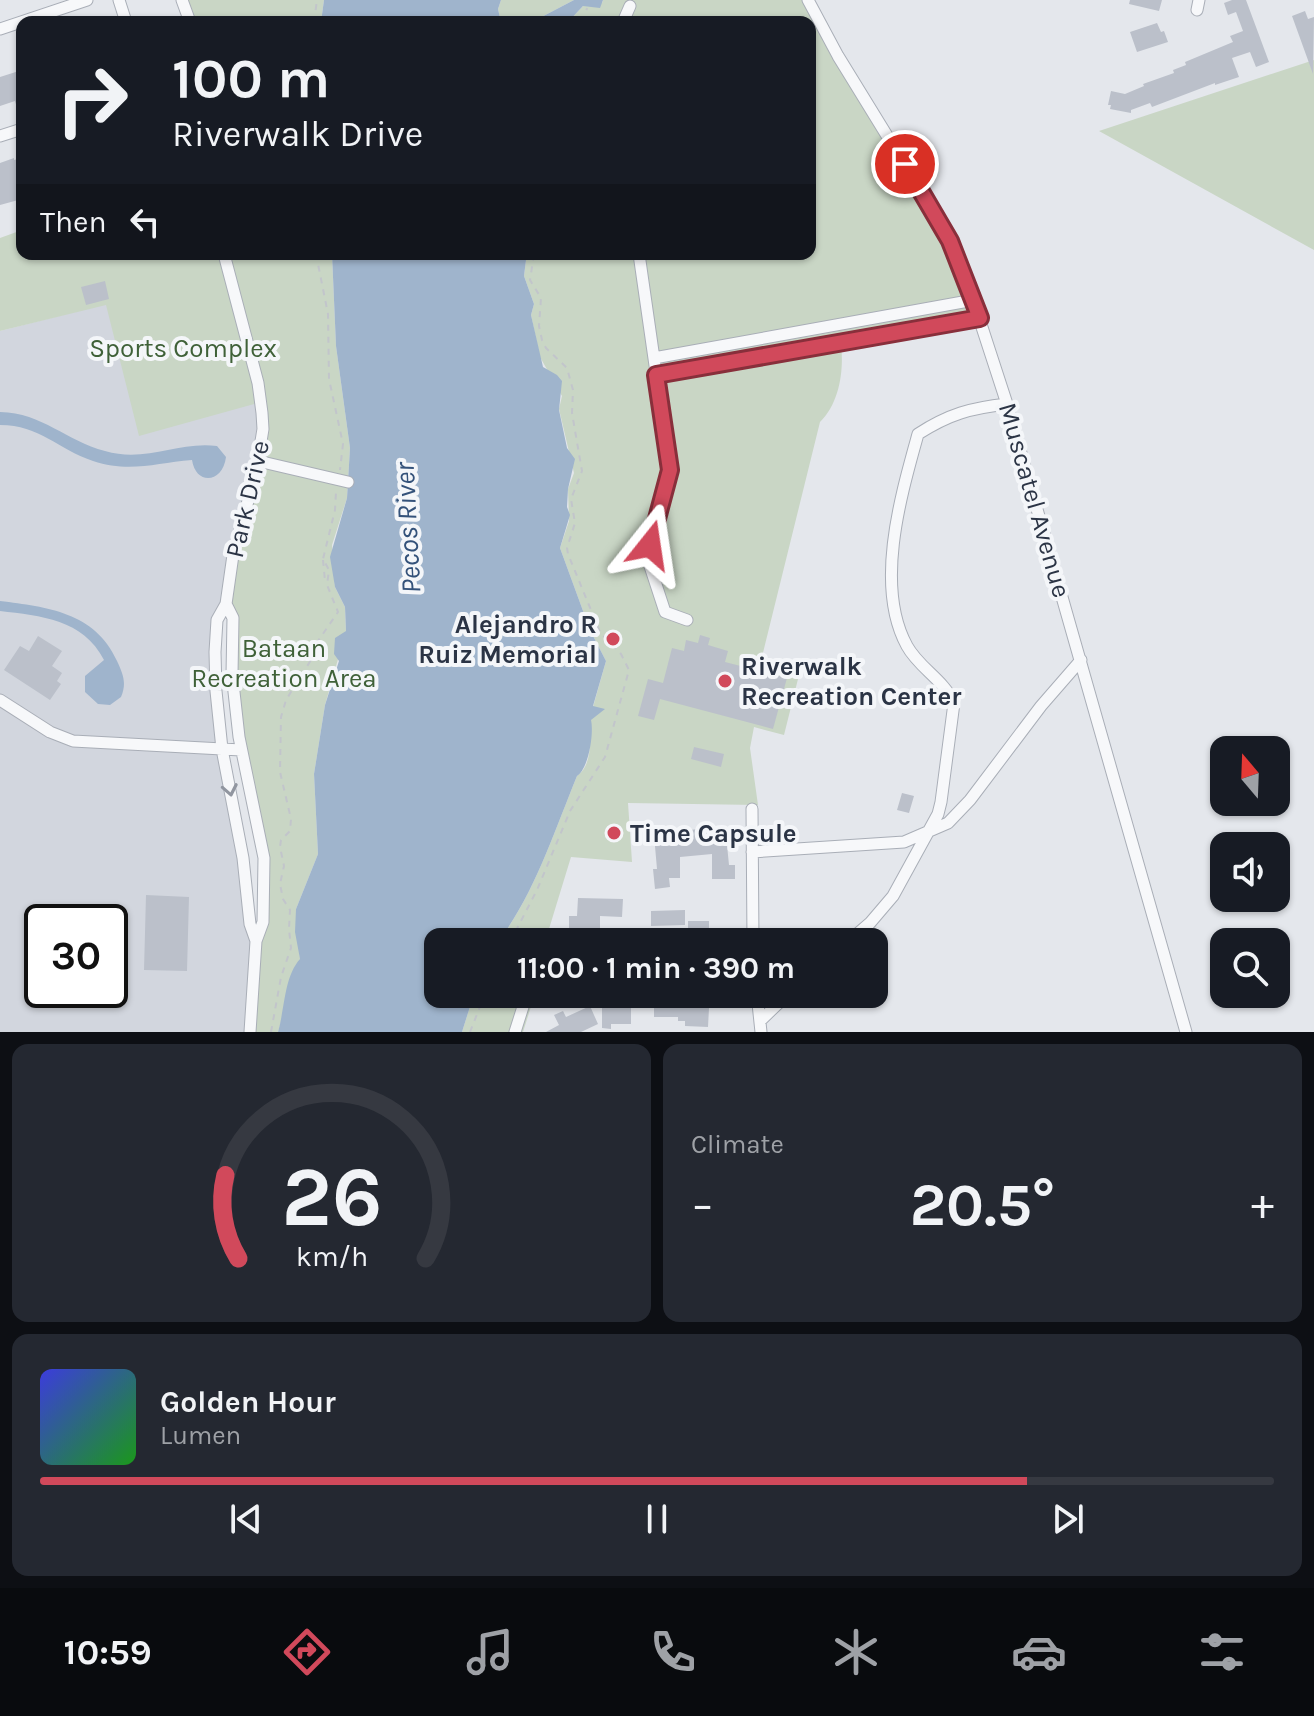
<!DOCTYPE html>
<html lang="en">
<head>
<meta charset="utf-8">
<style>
	body { margin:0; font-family:Karla,sans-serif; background:#242831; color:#f1f3f6; height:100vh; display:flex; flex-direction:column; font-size:30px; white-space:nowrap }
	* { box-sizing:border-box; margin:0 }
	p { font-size:26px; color:#9ea1a6 }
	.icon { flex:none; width:44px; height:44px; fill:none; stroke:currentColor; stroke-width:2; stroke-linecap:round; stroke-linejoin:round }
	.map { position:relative; height:1032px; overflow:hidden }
	.side { display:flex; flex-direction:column; gap:12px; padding:12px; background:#0d0f14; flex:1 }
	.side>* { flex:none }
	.hud { position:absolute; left:16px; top:16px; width:800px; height:244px; border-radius:16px; box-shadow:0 2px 6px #0004; background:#171b24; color:#f1f3f6; overflow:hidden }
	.needle { width:52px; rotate:341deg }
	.controls { position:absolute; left:1210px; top:736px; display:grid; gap:16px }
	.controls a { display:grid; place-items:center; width:80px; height:80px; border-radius:16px; background:#171b24; box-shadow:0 2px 6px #0004; font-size:40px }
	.speed { position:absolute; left:24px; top:904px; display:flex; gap:16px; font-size:40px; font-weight:700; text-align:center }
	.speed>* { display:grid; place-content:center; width:104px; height:104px; border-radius:50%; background:#171b24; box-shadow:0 2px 6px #0004; line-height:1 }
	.speed .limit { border:4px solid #111; border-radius:12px; background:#fff; color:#111 }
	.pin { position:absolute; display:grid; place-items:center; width:68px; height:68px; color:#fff; margin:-34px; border:4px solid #fff; border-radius:50%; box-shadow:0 2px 8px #0007 }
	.me { position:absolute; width:88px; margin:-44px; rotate:15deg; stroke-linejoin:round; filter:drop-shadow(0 0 6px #0008) }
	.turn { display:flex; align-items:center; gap:28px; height:168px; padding:0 24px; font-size:36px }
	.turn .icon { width:104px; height:104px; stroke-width:2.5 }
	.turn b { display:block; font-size:56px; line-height:68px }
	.then { display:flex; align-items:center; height:76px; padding:0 24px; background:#0003; gap:16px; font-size:30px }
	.big { font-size:60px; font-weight:700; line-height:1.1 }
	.side .tile { flex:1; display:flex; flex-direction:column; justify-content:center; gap:12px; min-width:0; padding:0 28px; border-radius:16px; background:#242831 }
	.side .dial { align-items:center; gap:0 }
	.dial svg { height:208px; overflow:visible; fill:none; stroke:#363941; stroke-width:7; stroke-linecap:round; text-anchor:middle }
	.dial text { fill:#f1f3f6; stroke:none }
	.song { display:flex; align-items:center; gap:24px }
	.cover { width:96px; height:96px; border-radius:12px; background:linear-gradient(135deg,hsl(240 70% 55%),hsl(120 70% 35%)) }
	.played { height:8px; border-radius:4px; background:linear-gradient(90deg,#d1495b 80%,#363941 80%) }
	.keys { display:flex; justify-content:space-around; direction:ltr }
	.heat { display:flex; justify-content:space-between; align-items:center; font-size:44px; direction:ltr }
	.side .tiles { flex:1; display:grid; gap:12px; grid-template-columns:1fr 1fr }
	.tile:last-child { grid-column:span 2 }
	.trip { position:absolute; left:424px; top:928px; width:464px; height:80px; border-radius:16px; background:#171b24; box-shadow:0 2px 6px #0004; font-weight:700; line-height:80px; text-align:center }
	.tabs { display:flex; height:128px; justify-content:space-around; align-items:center; background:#090b0e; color:#9ea1a6 }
	.tabs .icon { width:56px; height:56px }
	.tabs .current { color:#d1495b }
	.tabs b { font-size:36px; color:#f1f3f6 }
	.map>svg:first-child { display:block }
	.built { fill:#d2d6de; fill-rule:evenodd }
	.green { fill:#c9d6c5 }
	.water { fill:#9fb4cc }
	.building { fill:#bbc0ca }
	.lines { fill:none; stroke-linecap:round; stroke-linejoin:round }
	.minor-casing { stroke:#a9aeb7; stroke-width:13 }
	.path { stroke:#c2c5cb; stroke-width:2; stroke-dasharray:6 6; stroke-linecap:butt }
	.minor { stroke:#f7f8fa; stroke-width:11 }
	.oneway { stroke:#9196a0 }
	.route-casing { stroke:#882f3b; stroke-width:20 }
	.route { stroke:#d1495b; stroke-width:14 }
	.poi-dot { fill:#d1495b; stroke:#f4f6f9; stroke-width:3 }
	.labels { text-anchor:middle; stroke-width:8; stroke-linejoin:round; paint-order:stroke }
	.park-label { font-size:26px; fill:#3f6138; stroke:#f4f6f9 }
	.street-label { font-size:26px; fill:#2b3445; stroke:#f4f6f9 }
	.poi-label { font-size:26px; font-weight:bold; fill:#2b3445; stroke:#f4f6f9; text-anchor:start }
	.water-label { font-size:28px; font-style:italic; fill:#34527a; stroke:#f4f6f9 }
</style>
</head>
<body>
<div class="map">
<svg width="1314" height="1032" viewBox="0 0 1314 1032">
	<rect width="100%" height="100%" fill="#e4e7ec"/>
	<path class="built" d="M 106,304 L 261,402 L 263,429 L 217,620 L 216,691 L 256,941 L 250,1032 L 0,1032 L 0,331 ZM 42,922 L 110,922 L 110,990 L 42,990 Z"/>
	<path class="green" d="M 182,0 L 324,0 L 321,22 L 190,22 Z
		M 501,0 L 574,0 L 532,22 L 501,22 L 498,9 Z
		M 603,0 L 808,0 L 922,190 L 980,318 L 841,343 C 844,370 840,402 820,422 L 759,669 L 798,679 L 784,735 L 754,727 L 750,748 L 758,805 L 628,803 L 632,862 L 571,857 L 545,942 L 498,942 C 535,893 554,832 577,776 C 594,764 589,737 591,720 C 592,716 595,712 596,708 L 593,707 L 606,661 L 590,630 L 560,548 L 569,521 L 568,489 L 574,473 L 559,409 L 562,396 L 540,357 L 531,315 L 534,304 L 524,276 L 526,260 L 524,254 L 810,254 L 810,22 L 568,22 L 583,6 L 602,3 Z
		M 1314,60 L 1314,250 L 1099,131 Z
		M 22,230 L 22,254 L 332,254 L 336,346 L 350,448 L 347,498 L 332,545 L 335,587 L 345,607 L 346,631 L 325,705 L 314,774 L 318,854 L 296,909 L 300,959 L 278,1032 L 250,1032 L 264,858 L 256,825 L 226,604 L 256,472 L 261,402 L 139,436 L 106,305 L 0,331 L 0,238 Z
		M 474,994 L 535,994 L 523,1032 L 462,1032 Z"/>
	<path class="water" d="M 324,0 L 501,0 L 498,9 L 501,22 L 321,22 Z
		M 574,0 L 603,0 L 600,8 L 583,6 L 568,22 L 532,22 Z
		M 332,254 L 524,254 L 526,260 L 524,276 L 534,304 L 531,315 L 543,367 L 557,375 L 562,381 L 559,410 L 567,448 L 575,459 L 568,489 L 567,507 L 570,515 L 560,548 L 590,630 L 606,661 L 593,706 L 605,709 L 591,720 C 594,733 589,768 577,776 C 554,832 535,893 498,942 L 438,942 L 438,994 L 474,994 L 462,1032 L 278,1032 C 285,1008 284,977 300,959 L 295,932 L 296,909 L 318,854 L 314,774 L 325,705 L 339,661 L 334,654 L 335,638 L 346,631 L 345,607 L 335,587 L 330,557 L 347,498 L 350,448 L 336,346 Z
		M 0,412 C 43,413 66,441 105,451 C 146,463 178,441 217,446 L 226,457 C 223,483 196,486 192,460 C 156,463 129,473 93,461 C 57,449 40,425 0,425 Z
		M 0,601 C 47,607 95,612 117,661 C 123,674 127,683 121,697 L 110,705 L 98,704 L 85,692 L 85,676 L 104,660 C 83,619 41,616 0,611 Z"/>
	<path class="building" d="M 1130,0 L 1162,0 L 1159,11 L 1129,4 Z
		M 1232,0 L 1246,0 L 1269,62 L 1256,67 L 1250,52 L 1232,58 L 1239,77 L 1215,85 L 1215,83 L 1152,107 L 1150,103 L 1131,110 L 1131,113 L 1110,109 L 1111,105 L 1108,105 L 1111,91 L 1125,94 L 1144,86 L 1143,84 L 1174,73 L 1173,70 L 1186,65 L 1185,62 L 1233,42 L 1230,36 L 1243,31 L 1236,12 L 1228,15 L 1224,3 Z
		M 1305,11 L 1308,19 L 1314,17 L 1313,74 L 1292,16 Z
		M 1157,23 L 1161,32 L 1164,31 L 1168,42 L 1137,52 L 1130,32 Z
		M 22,70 L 22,118 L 20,118 L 15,101 L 0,106 L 0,77 Z
		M 14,158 L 14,160 L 22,158 L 22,199 L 0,205 L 0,163 Z
		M 105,281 L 109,299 L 86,305 L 81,287 Z
		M 700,635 L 710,638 L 708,645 L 728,651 L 725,662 L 787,678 L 773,729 L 660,699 L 654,720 L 638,716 L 648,679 L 663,683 L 672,648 L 684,651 L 686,640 L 698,643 Z
		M 38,636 L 62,651 L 52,666 L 62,673 L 57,681 L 61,684 L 50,700 L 4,670 L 20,646 L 29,651 Z
		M 694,747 L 724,754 L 721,767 L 691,759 Z
		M 902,793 L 914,796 L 909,813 L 897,810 Z
		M 712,827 L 712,834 L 726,835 L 729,865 L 735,865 L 735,879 L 712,879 L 712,854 L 680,857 L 680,878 L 669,878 L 670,887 L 655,889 L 653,869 L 657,869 L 654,835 Z
		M 146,895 L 189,897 L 187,971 L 144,970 Z
		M 578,898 L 623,899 L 622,917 L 600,916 L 600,930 L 569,930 L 569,916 L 577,916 Z
		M 685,910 L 685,925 L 651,926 L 651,911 Z
		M 688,921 L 709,921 L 709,942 L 688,942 Z
		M 618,994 L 631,994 L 631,1024 L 611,1024 L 611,1029 L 602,1028 L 602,1003 L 618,1003 Z
		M 679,994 L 700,994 L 700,1008 L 709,1008 L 708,1027 L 685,1026 L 685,1021 L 678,1021 L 678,1017 L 654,1017 L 654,998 L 679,998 Z
		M 590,1006 L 598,1024 L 581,1032 L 546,1032 L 559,1025 L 554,1015 L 563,1011 L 566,1017 Z"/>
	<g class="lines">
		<g class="minor-casing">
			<path id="minor" d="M 119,0 L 126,22
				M 182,0 L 190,22
				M 808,0 L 838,56 L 937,217 L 965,275 L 1007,404 L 1186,1032
				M 1197,10 L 1199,0
				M 623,22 L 630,6
				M 0,29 L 87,0
				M 0,136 L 22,129
				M 224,254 L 258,383 L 262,413 L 263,429 L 256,472 L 233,555 L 226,604 L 217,620 L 215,652 L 216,691 L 222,749 L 243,858 L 250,924 L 256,941
				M 639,254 L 670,470 L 648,560 L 665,612 L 687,620
				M 654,358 L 974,300
				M 656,375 L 980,318
				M 258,461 L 348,482
				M 226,604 L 233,618 L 232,674 L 239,737 L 264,858 L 263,922 L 256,941 L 250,1032
				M 0,700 L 50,732 L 73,741 L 241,750
				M 752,809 L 753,942
				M 752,852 L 904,842 L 948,823 L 970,800 L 1041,706 L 1081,660
				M 848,942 L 870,923 L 893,896 L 938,814 L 941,802 L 954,703 C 944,680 919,668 907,646 C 874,586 901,495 918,434 C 949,414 971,408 1007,404
				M 757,994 L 761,1032
				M 760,1021 L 788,994
				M 515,1032 L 527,994"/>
		</g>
		<path class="path" d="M 314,22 L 317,0
			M 584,22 L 587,8
			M 316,254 L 328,314 L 329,379 L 343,444 L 340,470
			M 342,254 L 345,264
			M 333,257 L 342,256
			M 323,560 L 325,581
			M 510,942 L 537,890 L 570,811 L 605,757 L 629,670 L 621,654 L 600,632 L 568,554 L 567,548 L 575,523 L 571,499 L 582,471 L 572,413 L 573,390 L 567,368 L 546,348 L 542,340 L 539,326 L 541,298 L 530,280 L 534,254
			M 271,1032 L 281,977 L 291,948 L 289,929 L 290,910 L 283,899 L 280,884 L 284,866 L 280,847 L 281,840 L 290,831 L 291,819 L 280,772 L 281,717 L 286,700 L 311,660 L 318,641 L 338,612 L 327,585 L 329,570 L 323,559 L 335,510 L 336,492
			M 470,1032 L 485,994"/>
		<use href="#minor" class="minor"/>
	</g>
	<defs><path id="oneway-chevron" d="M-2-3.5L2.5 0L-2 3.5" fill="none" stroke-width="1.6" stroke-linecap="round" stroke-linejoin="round" transform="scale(2)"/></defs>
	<use class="oneway" href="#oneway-chevron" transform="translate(230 790) rotate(79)"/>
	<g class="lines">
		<g class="route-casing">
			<path id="route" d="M 650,545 L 670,470 L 656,375 L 980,318 L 950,241 L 905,164"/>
		</g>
		<use href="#route" class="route"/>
	</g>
	<g class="poi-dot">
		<circle cx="613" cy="639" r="8"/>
		<circle cx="725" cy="681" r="8"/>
		<circle cx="614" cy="833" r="8"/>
	</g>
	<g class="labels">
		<g class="park-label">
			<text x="183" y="357">Sports Complex</text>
			<text x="284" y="657">Bataan<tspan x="284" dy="30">Recreation Area</tspan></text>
		</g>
		<g class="street-label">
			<text transform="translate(247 499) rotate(-77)" y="9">Park Drive</text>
			<text transform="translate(1035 500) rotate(74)" y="9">Muscatel Avenue</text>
		</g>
		<g class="poi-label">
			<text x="597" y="633" text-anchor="end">Alejandro R<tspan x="597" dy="30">Ruiz Memorial</tspan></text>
			<text x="741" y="675">Riverwalk<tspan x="741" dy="30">Recreation Center</tspan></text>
			<text x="630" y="842">Time Capsule</text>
		</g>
		<g class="water-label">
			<text transform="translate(407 528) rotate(-93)" y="10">Pecos River</text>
		</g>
	</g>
</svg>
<div class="controls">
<a><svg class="needle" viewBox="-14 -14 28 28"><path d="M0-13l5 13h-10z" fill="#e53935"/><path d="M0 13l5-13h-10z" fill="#9ea1a6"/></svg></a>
<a><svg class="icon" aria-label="sound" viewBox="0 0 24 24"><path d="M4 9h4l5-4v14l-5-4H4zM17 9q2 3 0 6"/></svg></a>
<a><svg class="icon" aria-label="search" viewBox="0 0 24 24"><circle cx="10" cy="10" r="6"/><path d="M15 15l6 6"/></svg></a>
</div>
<div class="speed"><div class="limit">30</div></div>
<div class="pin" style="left:905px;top:164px;background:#d93025"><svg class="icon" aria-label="arrive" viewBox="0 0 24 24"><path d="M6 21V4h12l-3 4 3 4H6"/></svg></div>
<svg class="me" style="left:650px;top:545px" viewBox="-20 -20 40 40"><path d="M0-17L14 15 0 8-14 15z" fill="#d1495b" stroke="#fff" stroke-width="4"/></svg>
<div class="trip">11:00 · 1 min · 390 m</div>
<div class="hud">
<div class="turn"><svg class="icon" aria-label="right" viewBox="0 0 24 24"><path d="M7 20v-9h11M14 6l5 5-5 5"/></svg><div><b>100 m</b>Riverwalk Drive</div></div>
<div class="then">Then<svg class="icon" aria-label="left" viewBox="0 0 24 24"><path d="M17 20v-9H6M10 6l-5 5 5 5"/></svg></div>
</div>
</div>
<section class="side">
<div class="tiles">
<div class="tile dial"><svg viewBox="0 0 100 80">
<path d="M14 69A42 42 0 1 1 86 69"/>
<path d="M14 69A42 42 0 0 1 9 37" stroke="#d1495b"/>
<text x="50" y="56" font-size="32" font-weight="700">26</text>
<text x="50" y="72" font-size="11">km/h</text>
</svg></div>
<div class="tile"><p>Climate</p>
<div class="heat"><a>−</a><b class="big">20.5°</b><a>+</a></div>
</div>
<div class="tile">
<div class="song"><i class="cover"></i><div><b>Golden Hour</b><p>Lumen</p></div></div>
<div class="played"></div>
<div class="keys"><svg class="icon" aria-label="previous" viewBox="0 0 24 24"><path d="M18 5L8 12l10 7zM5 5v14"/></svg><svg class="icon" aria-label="pause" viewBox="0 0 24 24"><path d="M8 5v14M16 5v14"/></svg><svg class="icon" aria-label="next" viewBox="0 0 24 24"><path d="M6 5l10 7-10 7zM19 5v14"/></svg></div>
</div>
</div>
</section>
<nav class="tabs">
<b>10:59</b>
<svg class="icon current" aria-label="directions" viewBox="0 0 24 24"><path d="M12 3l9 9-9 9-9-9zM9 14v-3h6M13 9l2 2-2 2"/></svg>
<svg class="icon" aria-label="music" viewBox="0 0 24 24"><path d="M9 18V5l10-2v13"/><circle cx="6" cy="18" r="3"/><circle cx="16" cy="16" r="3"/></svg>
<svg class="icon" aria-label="phone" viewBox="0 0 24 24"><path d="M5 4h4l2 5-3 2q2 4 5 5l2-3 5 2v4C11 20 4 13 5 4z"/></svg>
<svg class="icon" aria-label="climate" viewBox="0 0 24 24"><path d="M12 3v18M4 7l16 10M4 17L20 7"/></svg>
<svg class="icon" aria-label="car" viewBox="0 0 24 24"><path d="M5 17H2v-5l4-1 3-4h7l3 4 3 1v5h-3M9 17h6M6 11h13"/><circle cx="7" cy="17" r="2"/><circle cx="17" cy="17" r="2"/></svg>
<svg class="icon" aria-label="filters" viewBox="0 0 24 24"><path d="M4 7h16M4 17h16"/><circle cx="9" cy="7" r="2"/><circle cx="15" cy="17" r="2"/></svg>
</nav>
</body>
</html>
